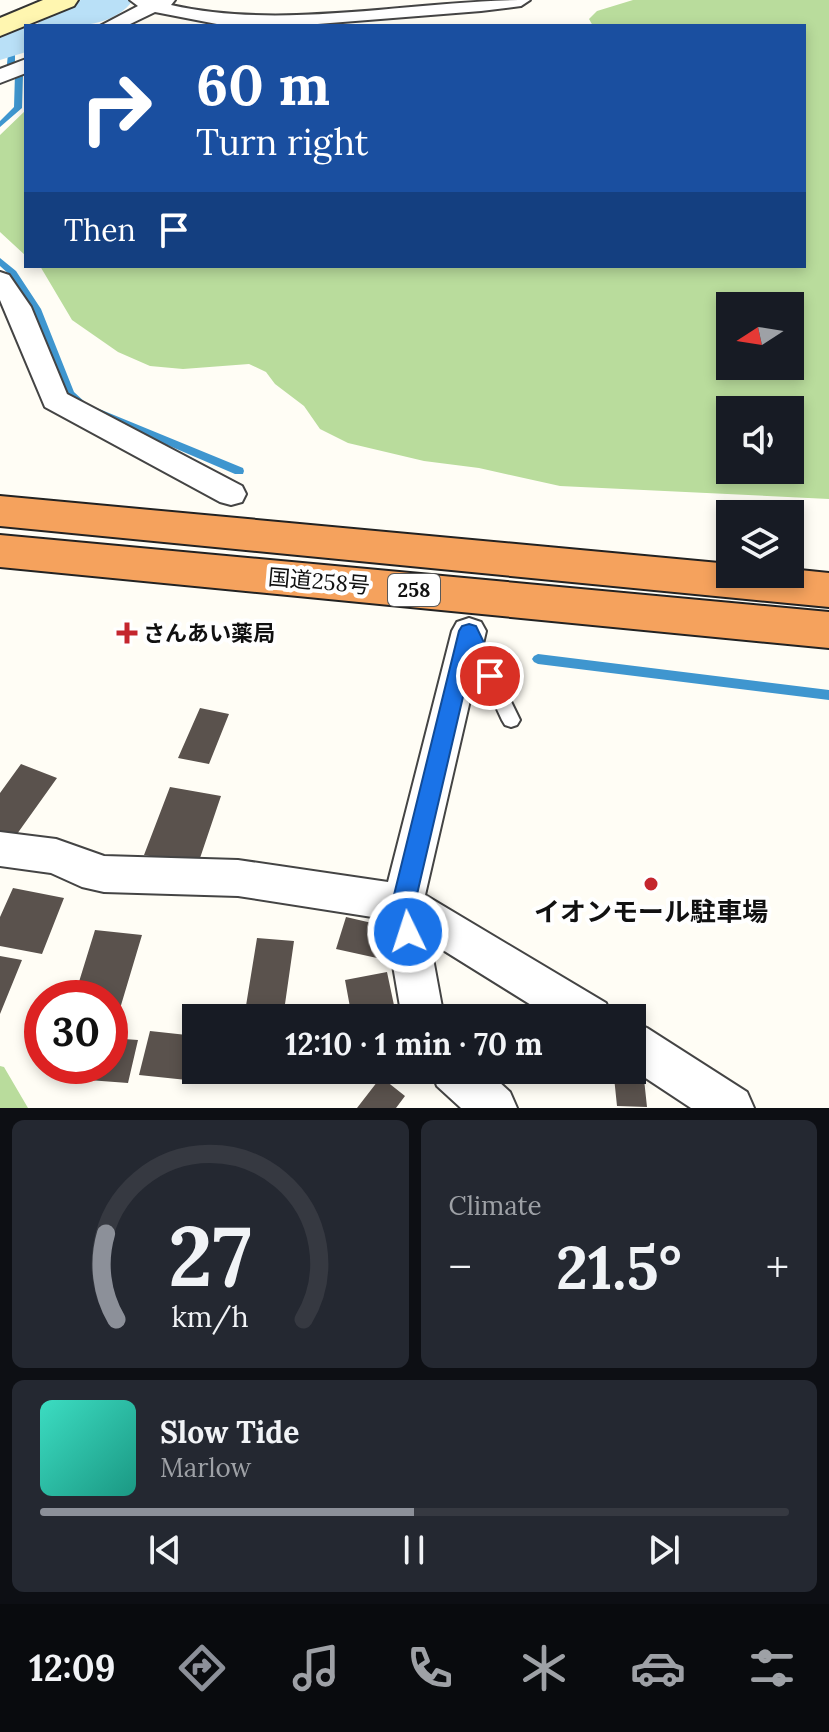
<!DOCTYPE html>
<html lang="en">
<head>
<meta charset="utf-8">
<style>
	body { margin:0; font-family:Lora,"Noto Sans JP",serif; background:#242831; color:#f1f3f6; height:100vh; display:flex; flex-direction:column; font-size:30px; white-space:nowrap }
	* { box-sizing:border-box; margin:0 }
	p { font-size:26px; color:#9ea1a6 }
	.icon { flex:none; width:44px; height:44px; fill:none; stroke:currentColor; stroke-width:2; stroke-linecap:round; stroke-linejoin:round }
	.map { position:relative; height:1108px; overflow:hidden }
	.panel { display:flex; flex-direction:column; gap:12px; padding:12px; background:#0d0f14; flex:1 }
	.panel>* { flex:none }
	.banner { position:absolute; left:24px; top:24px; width:782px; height:244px; border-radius:0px; box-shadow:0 4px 12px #0003; background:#1a4fa0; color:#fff; overflow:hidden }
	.needle { width:52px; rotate:258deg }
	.buttons { position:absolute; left:716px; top:292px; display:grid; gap:16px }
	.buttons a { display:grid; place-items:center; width:88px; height:88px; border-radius:0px; background:#171b24; box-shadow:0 4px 12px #0003; font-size:40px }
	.speed { position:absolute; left:24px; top:980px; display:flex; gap:16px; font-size:40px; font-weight:700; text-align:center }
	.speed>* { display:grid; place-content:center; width:104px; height:104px; border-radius:50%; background:#171b24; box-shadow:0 4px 12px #0003; line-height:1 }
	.speed .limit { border:12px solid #d22; background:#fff; color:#111 }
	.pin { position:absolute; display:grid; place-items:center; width:68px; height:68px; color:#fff; margin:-34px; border:4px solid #fff; border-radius:50%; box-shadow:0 2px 8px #0007 }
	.me { position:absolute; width:88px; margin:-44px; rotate:356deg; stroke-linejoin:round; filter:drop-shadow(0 0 6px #0008) }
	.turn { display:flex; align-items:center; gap:28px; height:168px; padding:0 40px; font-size:36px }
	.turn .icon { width:104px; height:104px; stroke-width:2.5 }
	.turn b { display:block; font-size:56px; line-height:68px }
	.then { display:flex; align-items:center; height:76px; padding:0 40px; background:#0003; gap:16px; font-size:30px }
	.big { font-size:60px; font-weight:800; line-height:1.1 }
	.panel .tile { flex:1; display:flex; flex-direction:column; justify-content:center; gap:12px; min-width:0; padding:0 28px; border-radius:12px; background:#242831 }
	.panel .dial { align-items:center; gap:0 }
	.dial svg { height:208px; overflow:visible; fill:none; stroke:#363941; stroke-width:7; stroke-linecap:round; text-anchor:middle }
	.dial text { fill:#f1f3f6; stroke:none }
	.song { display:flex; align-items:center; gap:24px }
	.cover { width:96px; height:96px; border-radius:12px; background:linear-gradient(135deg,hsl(170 70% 55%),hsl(170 70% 35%)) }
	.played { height:8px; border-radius:4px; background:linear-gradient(90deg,#8c9099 50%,#363941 50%) }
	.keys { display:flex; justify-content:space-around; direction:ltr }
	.heat { display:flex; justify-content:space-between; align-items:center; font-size:44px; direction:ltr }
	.panel .tiles { flex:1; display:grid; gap:12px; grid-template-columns:1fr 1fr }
	.tile:last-child { grid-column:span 2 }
	.trip { position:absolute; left:182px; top:1004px; width:464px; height:80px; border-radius:0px; background:#171b24; box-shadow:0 4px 12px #0003; font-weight:800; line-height:80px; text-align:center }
	.menu { display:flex; height:128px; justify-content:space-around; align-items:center; background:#090b0e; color:#9ea1a6 }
	.menu .icon { width:56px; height:56px }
	.menu .selected { color:#8c9099 }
	.menu b { font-size:36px; color:#f1f3f6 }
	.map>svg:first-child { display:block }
	.forest { fill:#b9dc9c; fill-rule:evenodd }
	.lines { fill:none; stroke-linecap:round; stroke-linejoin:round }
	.stream { fill:#3f96cf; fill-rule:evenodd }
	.river { fill:#b9e0f7; fill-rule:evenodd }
	.building { fill:#5a524d }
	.lane-casing { stroke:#444; stroke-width:4 }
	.street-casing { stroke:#444; stroke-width:4 }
	.secondary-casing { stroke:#333; stroke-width:4 }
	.highway-casing { stroke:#222; stroke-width:4 }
	.lane { fill:#fff; fill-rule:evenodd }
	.street { fill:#fff; fill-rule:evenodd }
	.secondary { fill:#fff6b0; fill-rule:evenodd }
	.highway { fill:#f5a25d; fill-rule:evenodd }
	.route { fill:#1a73e8; stroke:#114b97; stroke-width:2 }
	.poi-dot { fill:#c4262e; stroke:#fff; stroke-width:3 }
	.labels { text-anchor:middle; stroke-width:8; stroke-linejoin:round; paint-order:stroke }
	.shield { fill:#fff; stroke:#585858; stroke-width:2 }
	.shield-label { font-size:20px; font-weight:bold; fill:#111 }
	.street-label { font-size:22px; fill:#111; stroke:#fff }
	.poi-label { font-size:22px; font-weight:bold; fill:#111; stroke:#fff; text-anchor:start }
	.near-poi-label { font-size:26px; font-weight:bold; fill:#111; stroke:#fff }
</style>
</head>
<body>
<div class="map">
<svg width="829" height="1108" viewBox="0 0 829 1108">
	<rect width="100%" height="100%" fill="#fffdf5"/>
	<path class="forest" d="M 633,0 L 829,0 L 829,499 L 560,486 L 479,468 L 424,461 L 348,443 L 320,429 L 304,406 L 275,384 L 266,372 L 249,364 L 183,369 L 150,366 L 118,352 L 72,320 L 40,266 L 804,266 L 804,26 L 593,26 L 589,19 L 597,11 ZM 730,306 L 790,306 L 790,366 L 730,366 ZM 730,410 L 790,410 L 790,470 L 730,470 Z
		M 26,110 L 26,256 L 0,232 L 0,135 Z
		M 0,1066 L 4,1067 L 28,1108 L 0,1108 Z"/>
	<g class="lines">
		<path class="stream" d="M 12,41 L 15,43 L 15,64 L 23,74 L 22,108 L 0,127 L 0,121 L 14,107 L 15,74 L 7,64 L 9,43 Z
			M 0,258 L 16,271 L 41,309 L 74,392 L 87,404 L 243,468 L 244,471 L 243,474 L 235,474 L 81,408 L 65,394 L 31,309 L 10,275 L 0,266 Z
			M 538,654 L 829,690 L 829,700 L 538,664 L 534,662 L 532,659 L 534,656 Z"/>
		<path class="river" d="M 81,0 L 133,0 C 112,30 68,26 36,26 L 42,17 Z
			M 26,26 L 26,52 L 0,60 L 0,34 Z"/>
	</g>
	<path class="building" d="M 200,708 L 229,714 L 209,764 L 178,758 Z
		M 21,764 L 57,778 L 7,848 L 0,845 L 0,793 Z
		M 170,787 L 221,796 L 198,864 L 144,855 Z
		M 13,888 L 64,898 L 42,954 L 0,946 L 0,917 Z
		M 346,917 L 385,926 L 392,953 L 377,958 L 336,949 Z
		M 95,930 L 142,935 L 116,1022 L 110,1021 L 110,998 L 74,998 Z
		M 257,938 L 294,941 L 283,1018 L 244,1018 Z
		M 0,956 L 22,960 L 0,1014 Z
		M 387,972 L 395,1010 L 352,1018 L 345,980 Z
		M 150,1031 L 196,1036 L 187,1080 L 139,1075 Z
		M 110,1038 L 138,1040 L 128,1083 L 75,1079 L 79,1066 L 110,1066 Z
		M 381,1077 L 405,1096 L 396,1108 L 357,1108 Z
		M 614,1077 L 644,1079 L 647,1107 L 617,1106 Z"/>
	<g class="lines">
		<g class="lane-casing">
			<path id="lane" d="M 472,631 L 478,633 L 480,638 L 520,720 L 517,725 L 511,727 L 505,725 L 502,720 L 464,638 L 466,633 Z"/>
		</g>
		<g class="street-casing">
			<path id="street" d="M 130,0 L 175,0 L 171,5 C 284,31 415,0 530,0 L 521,6 L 481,11 L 305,25 L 222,25 L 155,12 L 126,26 L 100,26 L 138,6 Z
				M 26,59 L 26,73 L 0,83 L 0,69 Z
				M 0,272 L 9,275 L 31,307 L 67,394 L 242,486 L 246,494 L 242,502 L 231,505 L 220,502 L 45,407 L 0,300 Z
				M 469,618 L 481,622 L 486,631 L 425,895 L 606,1003 L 612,1018 L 552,1018 L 430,942 L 444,1018 L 402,1018 L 385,919 L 238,896 L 104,892 L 82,887 L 51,873 L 0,866 L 0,832 L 56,839 L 104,856 L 238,860 L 388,882 L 452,631 L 457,622 Z
				M 632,1021 L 647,1028 L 747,1092 L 754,1108 L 691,1108 L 632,1069 Z
				M 431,1070 L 486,1070 L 510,1092 L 517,1108 L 461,1108 L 437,1086 Z"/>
		</g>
		<g class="secondary-casing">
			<path id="secondary" d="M 43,0 L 78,0 L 74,6 L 0,36 L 0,18 Z"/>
		</g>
		<g class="highway-casing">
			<path id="highway" d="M 0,496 L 730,564 L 730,574 L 790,574 L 790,569 L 829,573 L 829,607 L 0,526 Z
				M 0,535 L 829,612 L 829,648 L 0,567 Z"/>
		</g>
		<use href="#lane" class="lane"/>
		<use href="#street" class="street"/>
		<use href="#secondary" class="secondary"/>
		<use href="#highway" class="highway"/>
	</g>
	<path class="route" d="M 469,624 L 476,626 L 500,676 L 497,681 L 483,681 L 472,658 L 415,903 L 420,932 L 416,939 L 408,943 L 400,939 L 392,903 L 459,631 L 462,626 Z"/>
	<g class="poi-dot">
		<path d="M123 621h8v8h8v8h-8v8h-8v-8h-8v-8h8z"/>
		<circle cx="651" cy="884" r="8"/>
	</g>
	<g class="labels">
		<rect class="shield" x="388" y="574" width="52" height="32" rx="6"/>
		<g class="shield-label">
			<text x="414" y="597">258</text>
		</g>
		<g class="street-label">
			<text transform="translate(319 581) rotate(5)" y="8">国道258号</text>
		</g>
		<g class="poi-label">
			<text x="143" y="641">さんあい薬局</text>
		</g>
		<g class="near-poi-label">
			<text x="651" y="921">イオンモール駐車場</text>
		</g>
	</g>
</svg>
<div class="buttons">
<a><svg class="needle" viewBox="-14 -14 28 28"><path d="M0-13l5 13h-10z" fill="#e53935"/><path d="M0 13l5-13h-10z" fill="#9ea1a6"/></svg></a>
<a><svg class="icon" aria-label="sound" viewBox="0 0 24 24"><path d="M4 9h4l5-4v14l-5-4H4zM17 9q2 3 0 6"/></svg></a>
<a><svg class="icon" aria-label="layers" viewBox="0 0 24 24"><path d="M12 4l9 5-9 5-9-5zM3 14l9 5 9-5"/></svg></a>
</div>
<div class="speed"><div class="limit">30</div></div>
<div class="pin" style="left:490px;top:676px;background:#d93025"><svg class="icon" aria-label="arrive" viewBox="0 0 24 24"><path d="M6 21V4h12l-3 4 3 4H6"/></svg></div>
<svg class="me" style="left:408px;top:932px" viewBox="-20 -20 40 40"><circle r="17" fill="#1a73e8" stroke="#fff" stroke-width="3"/><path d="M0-11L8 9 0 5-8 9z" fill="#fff"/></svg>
<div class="trip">12:10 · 1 min · 70 m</div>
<div class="banner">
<div class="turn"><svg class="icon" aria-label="right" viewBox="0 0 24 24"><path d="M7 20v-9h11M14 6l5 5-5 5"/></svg><div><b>60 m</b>Turn right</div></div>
<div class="then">Then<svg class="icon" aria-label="arrive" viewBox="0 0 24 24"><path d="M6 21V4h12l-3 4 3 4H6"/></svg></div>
</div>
</div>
<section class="panel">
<div class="tiles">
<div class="tile dial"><svg viewBox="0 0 100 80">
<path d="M14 69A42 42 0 1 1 86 69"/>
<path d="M14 69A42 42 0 0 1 10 36" stroke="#8c9099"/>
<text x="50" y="56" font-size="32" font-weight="700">27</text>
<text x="50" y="72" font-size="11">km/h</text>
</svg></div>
<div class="tile"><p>Climate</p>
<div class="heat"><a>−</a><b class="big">21.5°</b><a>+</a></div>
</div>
<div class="tile">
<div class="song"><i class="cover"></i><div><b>Slow Tide</b><p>Marlow</p></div></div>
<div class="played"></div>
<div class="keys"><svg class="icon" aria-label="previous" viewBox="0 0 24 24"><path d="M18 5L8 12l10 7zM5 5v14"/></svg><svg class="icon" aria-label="pause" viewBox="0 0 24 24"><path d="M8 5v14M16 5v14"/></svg><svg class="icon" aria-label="next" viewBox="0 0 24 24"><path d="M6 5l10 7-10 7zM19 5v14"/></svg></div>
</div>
</div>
</section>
<nav class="menu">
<b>12:09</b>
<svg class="icon selected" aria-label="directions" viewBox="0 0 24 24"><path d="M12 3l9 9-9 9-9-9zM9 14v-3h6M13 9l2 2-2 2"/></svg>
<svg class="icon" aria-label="music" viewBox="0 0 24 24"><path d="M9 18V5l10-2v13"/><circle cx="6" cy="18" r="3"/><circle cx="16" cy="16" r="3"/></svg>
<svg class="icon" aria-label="phone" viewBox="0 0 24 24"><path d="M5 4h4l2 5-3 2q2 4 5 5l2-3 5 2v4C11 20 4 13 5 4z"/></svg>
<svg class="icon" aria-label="climate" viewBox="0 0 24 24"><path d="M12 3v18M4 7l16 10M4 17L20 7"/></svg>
<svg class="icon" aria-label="car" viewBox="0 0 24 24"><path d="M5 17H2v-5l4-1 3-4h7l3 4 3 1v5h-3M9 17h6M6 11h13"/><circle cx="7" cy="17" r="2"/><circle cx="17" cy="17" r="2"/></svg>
<svg class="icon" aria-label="filters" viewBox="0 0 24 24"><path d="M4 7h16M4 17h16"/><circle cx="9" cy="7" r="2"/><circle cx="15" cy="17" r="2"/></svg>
</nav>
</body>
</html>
